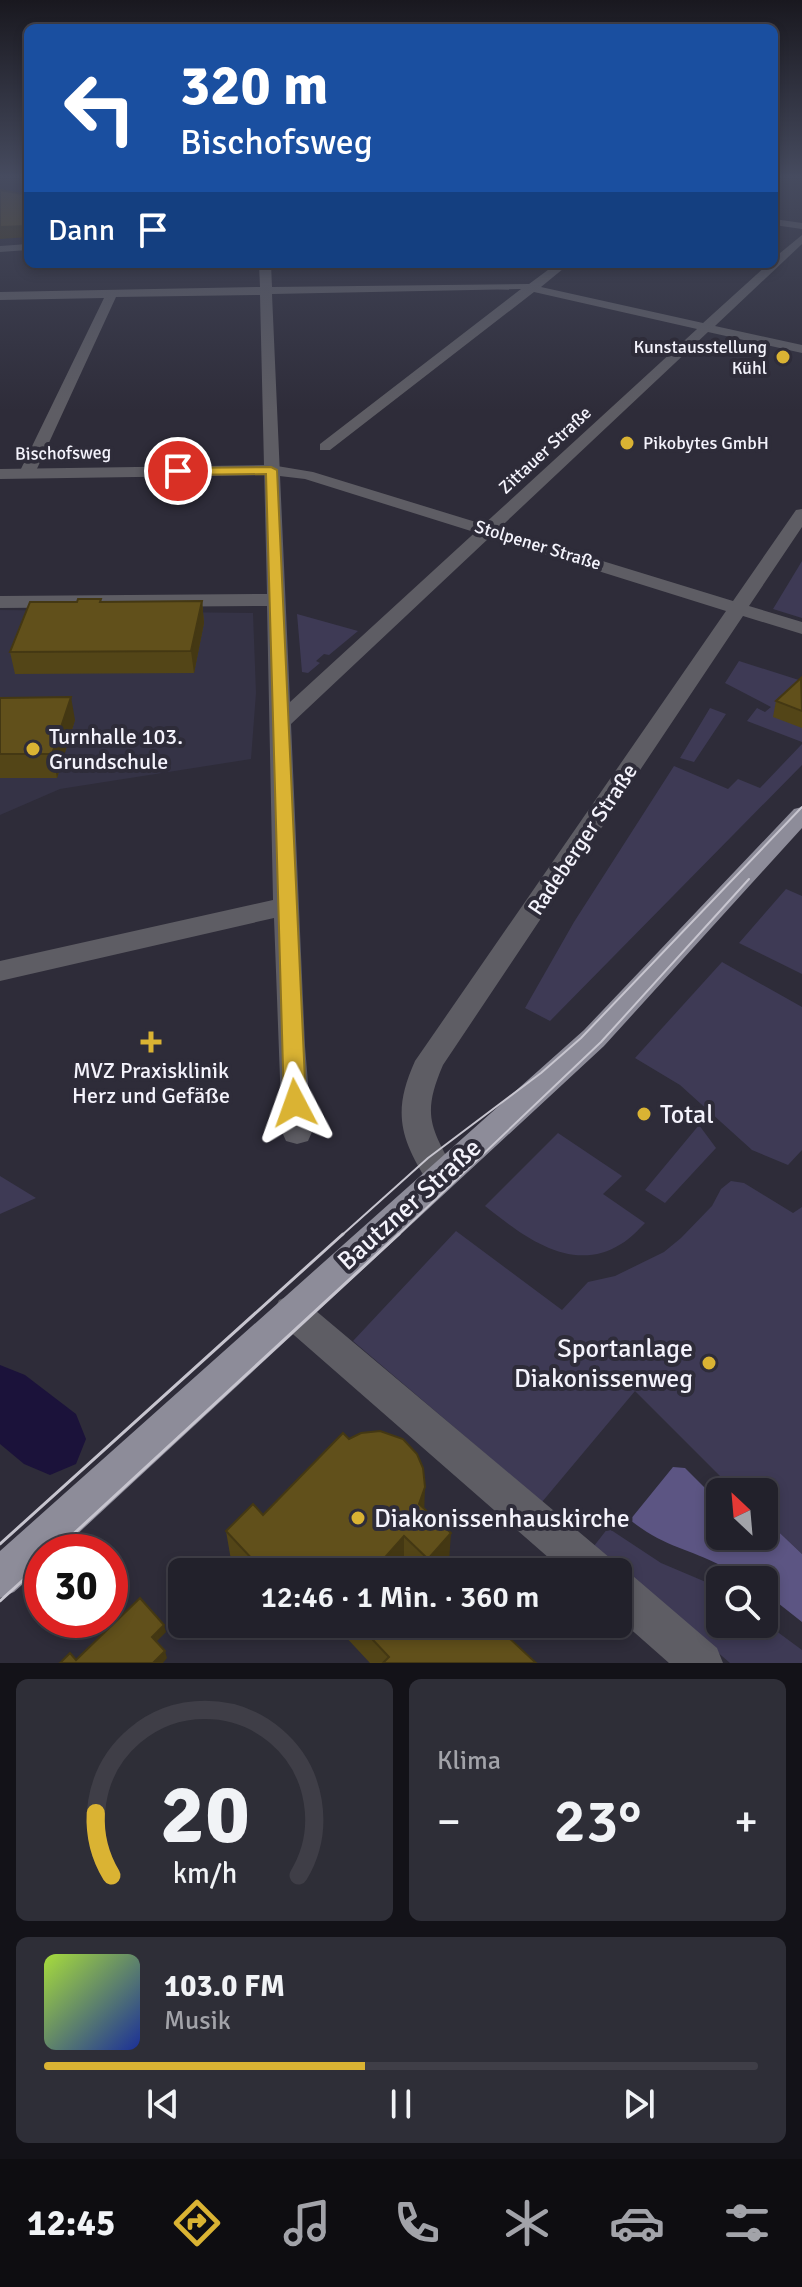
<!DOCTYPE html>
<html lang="de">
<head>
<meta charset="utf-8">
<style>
	body { margin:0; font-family:Signika,sans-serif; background:#2e2e37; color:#f1f3f6; height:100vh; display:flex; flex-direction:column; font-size:30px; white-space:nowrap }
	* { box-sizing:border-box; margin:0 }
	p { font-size:26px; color:#a2a3a9 }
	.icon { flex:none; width:44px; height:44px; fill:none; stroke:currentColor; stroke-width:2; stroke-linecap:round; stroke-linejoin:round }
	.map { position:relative; height:1663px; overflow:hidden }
	.panel { display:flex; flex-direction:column; gap:16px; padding:16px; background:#131218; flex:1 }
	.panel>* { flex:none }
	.guide { position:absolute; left:24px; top:24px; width:754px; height:244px; border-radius:12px; box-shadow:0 4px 12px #0003,0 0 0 2px #3f3e47; background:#1a4fa0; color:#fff; overflow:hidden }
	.needle { width:52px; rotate:334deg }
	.tools { position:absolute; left:706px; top:1478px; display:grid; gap:16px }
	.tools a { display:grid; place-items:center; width:72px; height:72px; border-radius:12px; background:#22212b; box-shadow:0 4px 12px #0003,0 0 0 2px #3f3e47; font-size:40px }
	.speed { position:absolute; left:24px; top:1534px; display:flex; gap:16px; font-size:40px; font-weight:700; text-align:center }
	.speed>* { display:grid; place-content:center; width:104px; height:104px; border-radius:50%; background:#22212b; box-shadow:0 4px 12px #0003,0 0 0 2px #3f3e47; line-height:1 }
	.speed .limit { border:12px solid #d22; background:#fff; color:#111 }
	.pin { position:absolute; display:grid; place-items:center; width:68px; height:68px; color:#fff; margin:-34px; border:4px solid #fff; border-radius:50%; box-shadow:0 2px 8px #0007 }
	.me { position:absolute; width:88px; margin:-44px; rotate:356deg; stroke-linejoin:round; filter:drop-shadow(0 0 6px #0008) }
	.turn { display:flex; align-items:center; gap:28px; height:168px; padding:0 24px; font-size:36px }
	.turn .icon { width:104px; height:104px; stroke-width:2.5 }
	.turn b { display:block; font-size:56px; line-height:68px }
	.then { display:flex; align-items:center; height:76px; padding:0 24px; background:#0003; gap:16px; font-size:30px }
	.big { font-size:60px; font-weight:600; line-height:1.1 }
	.panel .card { flex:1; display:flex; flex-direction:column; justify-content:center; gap:12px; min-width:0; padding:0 28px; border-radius:12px; background:#2e2e37 }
	.panel .dial { align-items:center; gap:0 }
	.dial svg { height:208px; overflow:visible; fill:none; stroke:#3f3e47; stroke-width:7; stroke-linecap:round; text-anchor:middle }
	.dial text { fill:#f1f3f6; stroke:none }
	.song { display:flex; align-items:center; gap:24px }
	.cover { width:96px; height:96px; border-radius:12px; background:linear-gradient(135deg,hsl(80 70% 55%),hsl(230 70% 35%)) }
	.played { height:8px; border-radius:4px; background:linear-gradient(90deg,#dab333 45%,#3f3e47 45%) }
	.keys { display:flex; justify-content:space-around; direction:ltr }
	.heat { display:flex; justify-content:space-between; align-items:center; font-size:44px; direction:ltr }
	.panel .tiles { flex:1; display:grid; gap:16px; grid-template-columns:1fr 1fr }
	.card:last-child { grid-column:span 2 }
	.trip { position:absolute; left:168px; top:1558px; width:464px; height:80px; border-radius:12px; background:#22212b; box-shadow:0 4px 12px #0003,0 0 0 2px #3f3e47; font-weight:600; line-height:80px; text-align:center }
	.tab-bar { display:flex; height:128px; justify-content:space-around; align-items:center; background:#0e0d11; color:#a2a3a9 }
	.tab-bar .icon { width:56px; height:56px }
	.tab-bar .on { color:#dab333 }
	.tab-bar b { font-size:36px; color:#f1f3f6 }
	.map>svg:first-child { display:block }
	.built { fill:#353346 }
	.green { fill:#3e3a55 }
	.forest { fill:#5c5583 }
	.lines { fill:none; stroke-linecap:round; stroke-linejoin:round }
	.river { fill:#1b123a; fill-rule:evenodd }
	.minor { fill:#5e5d64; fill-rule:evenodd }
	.tertiary { fill:#5e5d64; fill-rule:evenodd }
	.primary { fill:#8d8c99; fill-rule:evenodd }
	.tram-far1 { stroke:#c7c5cf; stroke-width:2 }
	.tram { stroke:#c7c5cf; stroke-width:3 }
	.wall { fill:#534517 }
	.shaded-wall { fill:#443813 }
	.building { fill:#61501b; stroke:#443813; stroke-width:2 }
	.route { fill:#dab333; stroke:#8e7421; stroke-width:2 }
	.poi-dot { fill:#dab333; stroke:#2e2c39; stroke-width:3 }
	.labels { text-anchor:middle; stroke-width:8; stroke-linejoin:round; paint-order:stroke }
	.far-poi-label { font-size:18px; fill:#f4f3fc; stroke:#2e2c39; text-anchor:end }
	.far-street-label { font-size:18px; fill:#f4f3fc; stroke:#2e2c39 }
	.poi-label { font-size:22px; fill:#f4f3fc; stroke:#2e2c39; text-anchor:start }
	.street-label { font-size:22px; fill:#f4f3fc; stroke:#2e2c39 }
	.near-poi-label { font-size:26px; fill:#f4f3fc; stroke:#2e2c39; text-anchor:start }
	.near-street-label { font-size:26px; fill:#f4f3fc; stroke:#2e2c39 }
</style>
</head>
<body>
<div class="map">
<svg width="802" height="1663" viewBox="0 0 802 1663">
	<rect width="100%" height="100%" fill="#2e2c39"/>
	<path class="built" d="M 0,610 L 253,613 L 256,693 L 251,759 L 60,789 L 0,815 Z"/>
	<path class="green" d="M 802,561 L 802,618 L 773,609 Z
		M 297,614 L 358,631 L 329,655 L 324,654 L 316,661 L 320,663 L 308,673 L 302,672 Z
		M 739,661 L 802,681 L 802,742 L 747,721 L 757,708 L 765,712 L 771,707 L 725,683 Z
		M 710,708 L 726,714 L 694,762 L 680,758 Z
		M 802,744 L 802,765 L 550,1021 L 525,1008 L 574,922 L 674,766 L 728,789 L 738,779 L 760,788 Z
		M 786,889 L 802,896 L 802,974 L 739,943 Z
		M 722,962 L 802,1007 L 802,1150 L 788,1165 L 752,1150 L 680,1085 L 635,1058 Z
		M 699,1125 L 716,1148 L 665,1203 L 645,1190 Z
		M 558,1133 L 622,1176 L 603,1194 L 645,1223 C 638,1230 630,1239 621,1244 C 572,1275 523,1236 485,1206 Z
		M 0,1176 L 36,1198 L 0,1214 Z
		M 731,1181 L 744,1183 L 793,1213 L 802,1207 L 802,1554 L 764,1518 L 764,1492 L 736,1492 L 635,1391 L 542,1502 L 353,1341 L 456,1231 L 562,1310 L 588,1282 L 615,1276 L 664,1252 L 681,1238 L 712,1206 L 721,1189 Z
		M 608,1528 L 661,1563 L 720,1588 L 720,1624 L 764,1622 L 802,1650 L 802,1663 L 730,1663 L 594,1546 Z"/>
	<path class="forest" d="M 673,1467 L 685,1468 L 720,1503 L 720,1536 L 764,1536 L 764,1518 L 802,1554 L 802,1622 L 764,1592 L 764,1580 C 746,1580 738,1574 722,1566 C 687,1548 664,1547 630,1520 Z"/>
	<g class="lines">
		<path class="river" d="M 0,1365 L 25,1375 L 76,1414 L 86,1439 L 76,1464 L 50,1475 L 24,1464 L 0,1444 Z"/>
		<path class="minor" d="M 774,219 L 802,223 L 802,229 L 774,225 Z
			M 802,235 L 802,244 L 715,326 L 802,345 L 802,353 L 708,332 L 291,724 L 305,1046 L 312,1132 L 308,1141 L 297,1144 L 286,1141 L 282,1132 L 274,918 L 0,981 L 0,961 L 273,900 L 267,606 L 0,608 L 0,596 L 267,594 L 260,295 L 116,297 L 35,473 L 27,478 L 19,473 L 104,298 L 0,300 L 0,292 L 260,287 L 259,264 L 271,264 L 272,287 L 529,284 L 556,264 L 569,264 L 541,287 L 703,323 L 768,264 L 774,264 L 774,258 ZM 521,289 L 320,444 L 320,450 L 330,450 L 534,292 L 697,329 L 290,702 L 272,294 Z
			M 28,244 L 28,250 L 0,252 L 0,246 Z
			M 291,1295 L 303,1300 L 610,1558 L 616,1571 L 633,1576 L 717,1648 L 723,1663 L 669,1663 L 618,1618 L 618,1572 L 565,1572 L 279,1322 L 274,1311 L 279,1300 Z"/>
		<path class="tertiary" d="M 271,465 L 313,472 L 733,601 L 796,510 L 802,509 L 802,527 L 749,606 L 802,622 L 802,634 L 743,616 L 443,1065 C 420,1118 433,1129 456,1175 L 451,1184 L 440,1188 L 429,1184 C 400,1138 392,1112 415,1061 L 726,611 L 305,479 L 271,475 L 0,479 L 0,469 Z"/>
		<path class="primary" d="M 802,807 L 802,828 L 604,1046 L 58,1552 L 42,1552 L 42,1567 L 14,1592 L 0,1598 L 0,1551 L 584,1030 L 794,809 Z"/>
		<path class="tram-far1" d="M 341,1236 L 428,1158 L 541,1073 L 581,1038 L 802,807
			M 397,1236 L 601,1042 L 749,879"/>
		<path class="tram" d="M 0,1544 L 343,1234
			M 54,1552 L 399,1234
			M 0,1601 L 42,1563"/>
	</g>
	<path class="wall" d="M 202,601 L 204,623 L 194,673 L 15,674 L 10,652 L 102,602 Z
		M 802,678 L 802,728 L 773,717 L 776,701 Z
		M 0,698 L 75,720 L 57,778 L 0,778 Z
		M 349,1439 L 424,1508 L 449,1562 L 441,1572 L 411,1572 L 404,1565 L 398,1572 L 243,1572 L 231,1560 L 226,1531 L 263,1515 Z
		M 278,1624 L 396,1624 L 407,1635 L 536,1663 L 370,1663 L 343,1634 L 341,1636 L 334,1628 L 304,1635 L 289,1632 Z"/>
	<path class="shaded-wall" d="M 28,226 L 28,237 L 0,239 L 0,227 Z
		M 202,601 L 204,623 L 194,673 L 191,651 Z
		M 71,697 L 75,720 L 57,778 L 52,754 Z
		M 425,1487 L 424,1516 L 419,1504 Z
		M 451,1533 L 449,1562 L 441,1572 L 428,1572 L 428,1559 Z
		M 404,1536 L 404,1565 L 398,1572 L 372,1572 Z
		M 340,1624 L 343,1624 L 343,1634 L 341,1636 Z
		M 164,1625 L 166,1632 L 154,1644 L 152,1637 Z
		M 165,1651 L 167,1658 L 163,1663 L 153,1663 Z"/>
	<path class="building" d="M 0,190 L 28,195 L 28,226 L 0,227 Z
		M 78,599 L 101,599 L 100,602 L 202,601 L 191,651 L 10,652 L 30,602 L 77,602 Z
		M 801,678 L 802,711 L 776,701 Z
		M 71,697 L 52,754 L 0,754 L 0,698 Z
		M 380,1431 L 403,1439 L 417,1454 L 423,1468 L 425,1487 L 419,1504 L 451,1533 L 428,1559 L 404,1536 L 372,1572 L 257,1572 L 255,1562 L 226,1531 L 253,1504 L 263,1515 L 343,1433 L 349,1439 L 361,1433 Z
		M 140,1598 L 164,1625 L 152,1637 L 165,1651 L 153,1663 L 60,1663 L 70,1653 L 76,1660 Z
		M 358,1624 L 396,1624 L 407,1635 L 415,1624 L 494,1624 L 536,1663 L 383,1663 L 389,1657 Z"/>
	<linearGradient id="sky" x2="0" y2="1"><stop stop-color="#19181f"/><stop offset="0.43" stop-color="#464b5f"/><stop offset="1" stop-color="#464b5f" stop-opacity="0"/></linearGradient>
	<rect width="802" height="411" fill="url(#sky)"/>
	<path class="route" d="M 271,467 L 277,470 L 306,1103 L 303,1110 L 295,1112 L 287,1110 L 284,1103 L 266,474 L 178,475 L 172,471 L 178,468 Z"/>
	<g class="poi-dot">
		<circle cx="783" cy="357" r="8"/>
		<circle cx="627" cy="443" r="8"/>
		<circle cx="33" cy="749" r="8"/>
		<path d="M147 1030h8v8h8v8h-8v8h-8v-8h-8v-8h8z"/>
		<circle cx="644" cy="1114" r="8"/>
		<circle cx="709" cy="1363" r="8"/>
		<circle cx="358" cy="1518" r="8"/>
	</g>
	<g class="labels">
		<g class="far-poi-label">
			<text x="767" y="353">Kunstausstellung<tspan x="767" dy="21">Kühl</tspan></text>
			<text x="643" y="449" text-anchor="start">Pikobytes GmbH</text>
		</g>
		<g class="far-street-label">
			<text transform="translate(545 450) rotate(-43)" y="6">Zittauer Straße</text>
			<text transform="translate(63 453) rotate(-1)" y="6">Bischofsweg</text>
			<text transform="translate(538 545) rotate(17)" y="6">Stolpener Straße</text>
		</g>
		<g class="poi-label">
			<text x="49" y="744">Turnhalle 103.<tspan x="49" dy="25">Grundschule</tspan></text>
			<text x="151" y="1078" text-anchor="middle">MVZ Praxisklinik<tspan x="151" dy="25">Herz und Gefäße</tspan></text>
		</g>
		<g class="street-label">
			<text transform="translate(582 839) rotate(-56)" y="8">Radeberger Straße</text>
		</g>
		<g class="near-poi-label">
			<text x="660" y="1123">Total</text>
			<text x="693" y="1357" text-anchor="end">Sportanlage<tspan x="693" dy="30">Diakonissenweg</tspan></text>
			<text x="374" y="1527">Diakonissenhauskirche</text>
		</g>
		<g class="near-street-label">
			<text transform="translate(409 1204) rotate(-42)" y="9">Bautzner Straße</text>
		</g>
	</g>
</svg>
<div class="tools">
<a><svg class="needle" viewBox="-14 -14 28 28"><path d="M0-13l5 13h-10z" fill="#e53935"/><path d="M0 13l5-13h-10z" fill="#a2a3a9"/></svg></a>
<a><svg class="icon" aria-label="search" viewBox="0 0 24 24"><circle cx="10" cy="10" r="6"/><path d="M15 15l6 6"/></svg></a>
</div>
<div class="speed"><div class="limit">30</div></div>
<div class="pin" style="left:178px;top:471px;background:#d93025"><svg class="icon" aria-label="arrive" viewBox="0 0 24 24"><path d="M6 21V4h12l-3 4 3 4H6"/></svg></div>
<svg class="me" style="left:295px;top:1103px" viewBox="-20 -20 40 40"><path d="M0-17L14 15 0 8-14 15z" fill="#dab333" stroke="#fff" stroke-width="4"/></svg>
<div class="trip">12:46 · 1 Min. · 360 m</div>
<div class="guide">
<div class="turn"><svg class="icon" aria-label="left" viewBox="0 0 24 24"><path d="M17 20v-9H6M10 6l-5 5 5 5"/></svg><div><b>320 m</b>Bischofsweg</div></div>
<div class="then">Dann<svg class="icon" aria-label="arrive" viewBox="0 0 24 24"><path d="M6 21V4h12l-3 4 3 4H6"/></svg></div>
</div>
</div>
<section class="panel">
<div class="tiles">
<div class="card dial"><svg viewBox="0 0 100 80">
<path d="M14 69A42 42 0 1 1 86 69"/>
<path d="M14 69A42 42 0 0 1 8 45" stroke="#dab333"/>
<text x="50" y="56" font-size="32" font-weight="700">20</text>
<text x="50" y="72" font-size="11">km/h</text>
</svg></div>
<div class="card"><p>Klima</p>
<div class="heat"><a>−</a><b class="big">23°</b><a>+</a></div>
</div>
<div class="card">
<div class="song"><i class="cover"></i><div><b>103.0 FM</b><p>Musik</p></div></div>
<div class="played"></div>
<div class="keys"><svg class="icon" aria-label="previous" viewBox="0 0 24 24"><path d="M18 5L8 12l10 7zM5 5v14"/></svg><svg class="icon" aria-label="pause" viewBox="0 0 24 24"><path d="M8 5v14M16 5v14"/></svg><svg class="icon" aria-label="next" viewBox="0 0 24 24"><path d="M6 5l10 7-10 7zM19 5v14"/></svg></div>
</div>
</div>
</section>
<nav class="tab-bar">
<b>12:45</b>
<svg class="icon on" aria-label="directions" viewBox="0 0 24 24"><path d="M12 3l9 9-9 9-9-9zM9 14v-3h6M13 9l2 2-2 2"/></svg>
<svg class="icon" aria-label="music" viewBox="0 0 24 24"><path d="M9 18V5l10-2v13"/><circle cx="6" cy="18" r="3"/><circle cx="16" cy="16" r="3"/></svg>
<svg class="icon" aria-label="phone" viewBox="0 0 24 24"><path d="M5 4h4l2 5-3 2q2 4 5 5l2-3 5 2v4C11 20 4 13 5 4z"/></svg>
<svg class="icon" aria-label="climate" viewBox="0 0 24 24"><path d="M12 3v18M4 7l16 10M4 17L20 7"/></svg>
<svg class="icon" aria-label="car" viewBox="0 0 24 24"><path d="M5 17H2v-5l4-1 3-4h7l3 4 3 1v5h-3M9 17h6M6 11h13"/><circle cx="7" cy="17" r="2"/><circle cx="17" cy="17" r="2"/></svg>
<svg class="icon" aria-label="filters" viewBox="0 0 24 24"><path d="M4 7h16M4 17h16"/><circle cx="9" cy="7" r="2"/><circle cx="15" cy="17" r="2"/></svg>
</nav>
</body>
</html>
